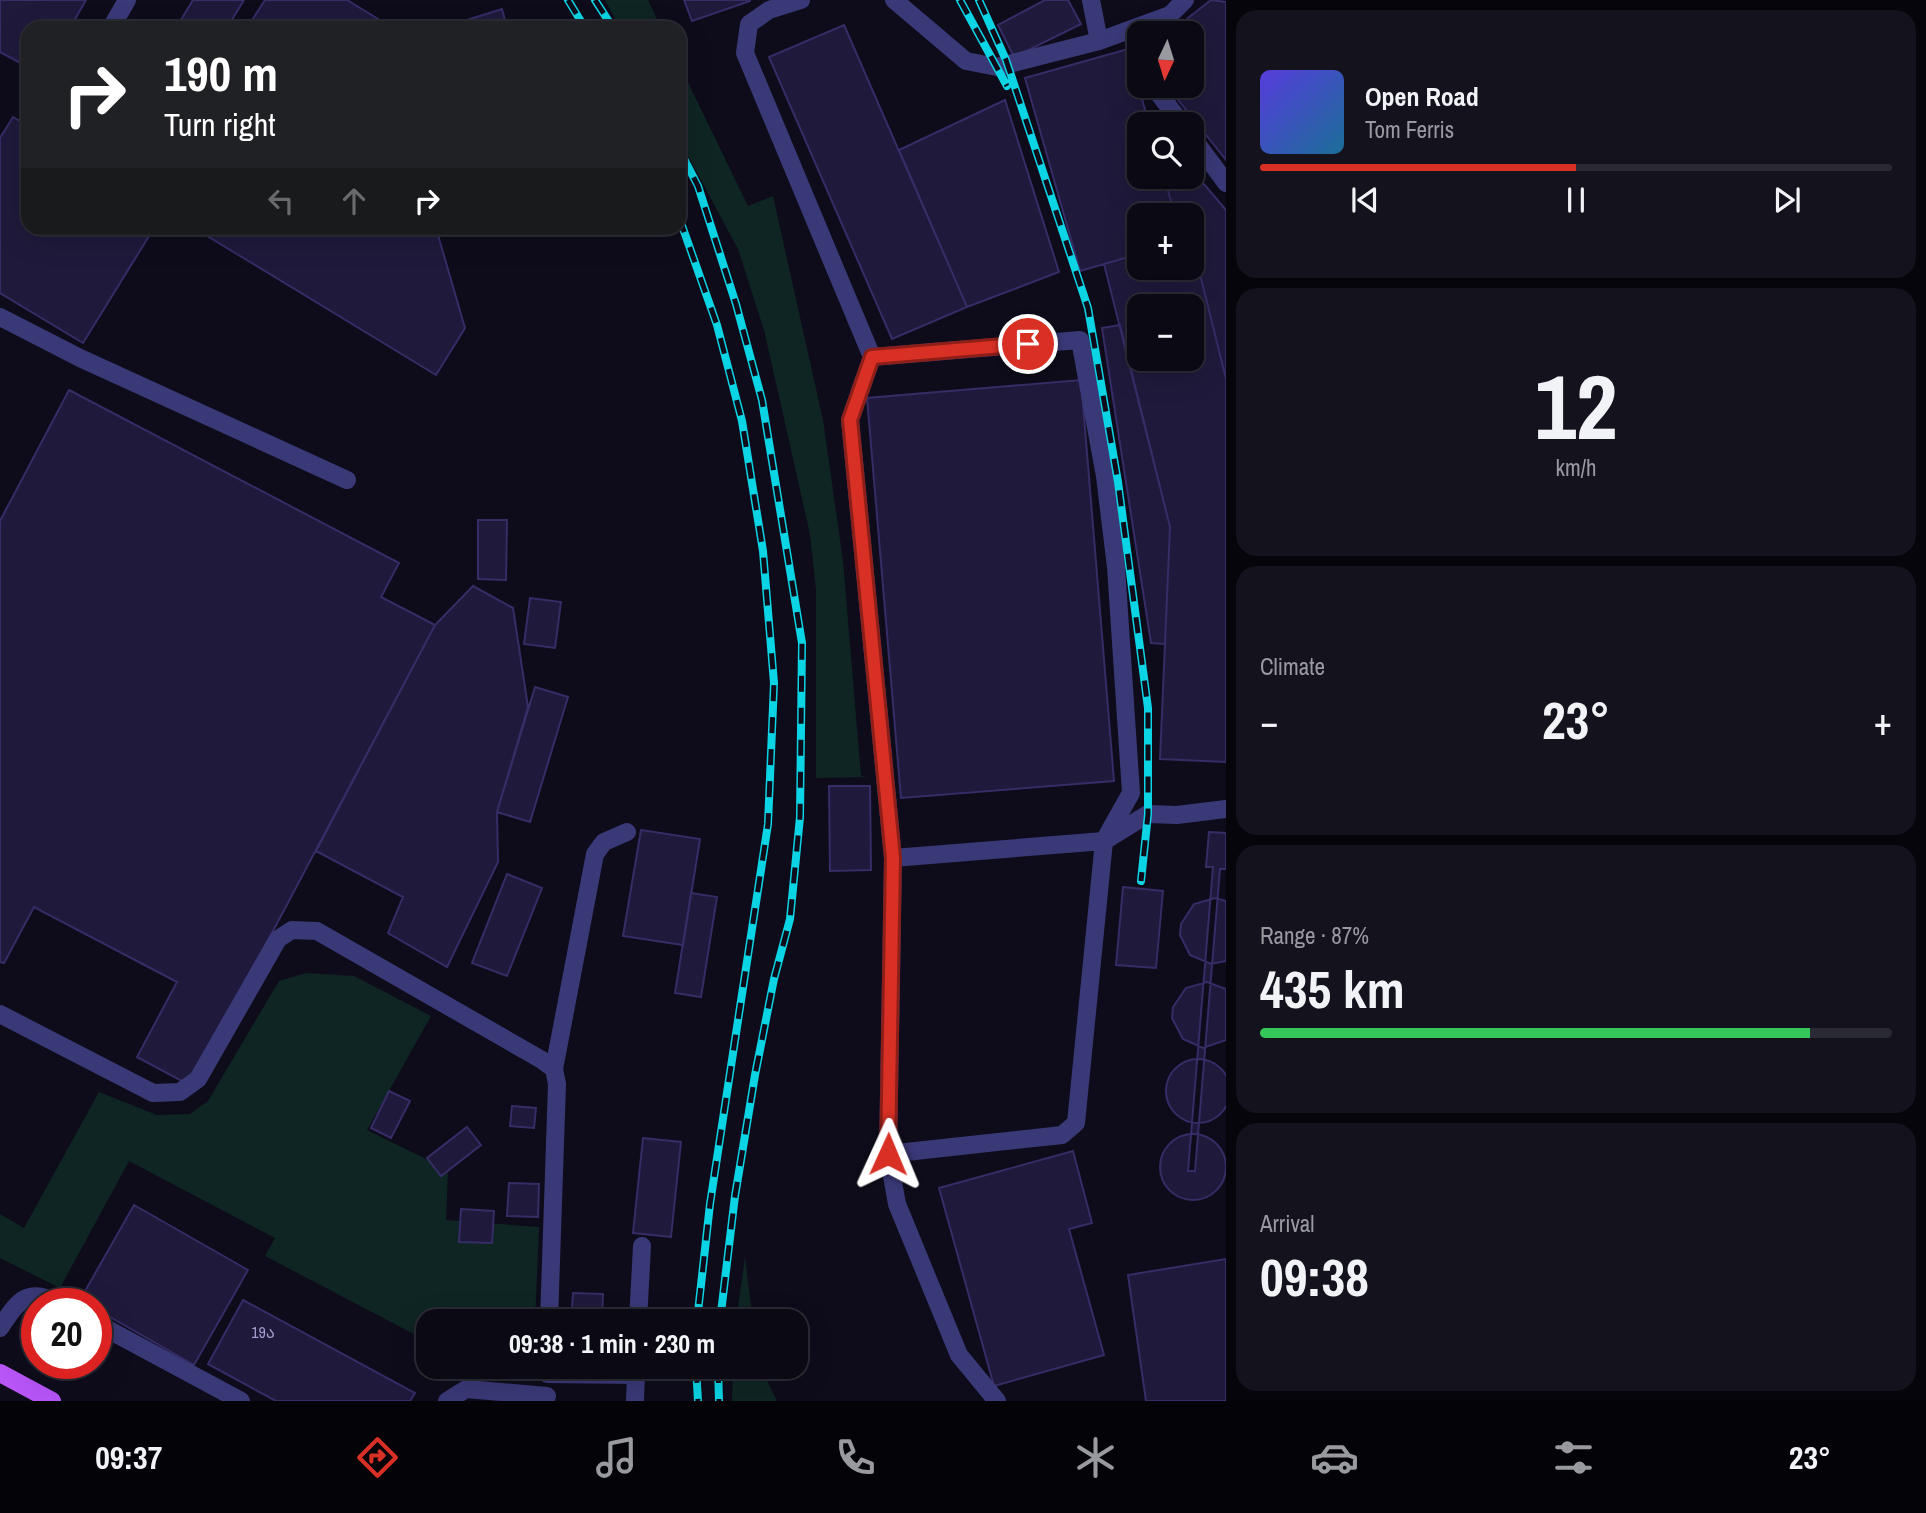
<!DOCTYPE html>
<html lang="en">
<head>
<meta charset="utf-8">
<style>
	body { margin:0; font-family:"Archivo Narrow","Noto Sans Georgian",sans-serif; background:#13121d; color:#f1f3f6; height:100vh; display:flex; flex-direction:column; font-size:26px; white-space:nowrap }
	* { box-sizing:border-box; margin:0 }
	p { font-size:23px; color:#999aa0 }
	.icon { flex:none; width:38px; height:38px; fill:none; stroke:currentColor; stroke-width:2; stroke-linecap:round; stroke-linejoin:round }
	.map { position:relative; flex:1; overflow:hidden }
	.side { display:flex; flex-direction:column; gap:10px; padding:10px; background:#06050b; width:700px }
	.side>* { flex:none }
	.guide { position:absolute; left:21px; top:21px; width:665px; height:214px; border-radius:21px; box-shadow:0 7px 28px #0002,0 0 0 2px #2a2a34; background:#202124; color:#fff; overflow:hidden }
	.needle { width:46px; rotate:184deg }
	.fabs { position:absolute; left:1127px; top:21px; display:grid; gap:14px }
	.fabs a { display:grid; place-items:center; width:77px; height:77px; border-radius:14px; background:#0a0914; box-shadow:0 7px 28px #0002,0 0 0 2px #2a2a34; font-size:35px }
	.speed { position:absolute; left:21px; top:1288px; display:flex; gap:14px; font-size:35px; font-weight:700; text-align:center }
	.speed>* { display:grid; place-content:center; width:91px; height:91px; border-radius:50%; background:#0a0914; box-shadow:0 7px 28px #0002,0 0 0 2px #2a2a34; line-height:1 }
	.speed .limit { border:10px solid #d22; background:#fff; color:#111 }
	.pin { position:absolute; display:grid; place-items:center; width:60px; height:60px; color:#fff; margin:-30px; border:4px solid #fff; border-radius:50%; box-shadow:0 2px 7px #0007 }
	.me { position:absolute; width:77px; margin:-38px; rotate:1deg; stroke-linejoin:round; filter:drop-shadow(0 0 5px #0008) }
	.turn { display:flex; align-items:center; gap:24px; height:147px; padding:0 28px; font-size:32px }
	.turn .icon { width:91px; height:91px; stroke-width:2.5 }
	.turn b { display:block; font-size:49px; line-height:60px }
	.lanes { display:flex; align-items:center; height:66px; padding:0 28px; background:#0003; justify-content:center; gap:35px; direction:ltr }
	.lanes .off { opacity:.35 }
	.big { font-size:52px; font-weight:700; line-height:1.1 }
	.side .tile { flex:1; display:flex; flex-direction:column; justify-content:center; gap:10px; min-width:0; padding:0 24px; border-radius:21px; background:#13121d }
	.side .dial { align-items:center; gap:0 }
	.dial b { font-size:91px; line-height:1 }
	.song { display:flex; align-items:center; gap:21px }
	.cover { width:84px; height:84px; border-radius:10px; background:linear-gradient(135deg,hsl(250 70% 55%),hsl(200 70% 35%)) }
	.played { height:7px; border-radius:4px; background:linear-gradient(90deg,#d93025 50%,#2a2a34 50%) }
	.keys { display:flex; justify-content:space-around; direction:ltr }
	.heat { display:flex; justify-content:space-between; align-items:center; font-size:38px; direction:ltr }
	.charge { height:10px; border-radius:5px; background:linear-gradient(90deg,#34c759 87%,#2a2a34 0) }
	.trip { position:absolute; left:416px; top:1309px; width:392px; height:70px; border-radius:21px; background:#0a0914; box-shadow:0 7px 28px #0002,0 0 0 2px #2a2a34; font-weight:700; line-height:70px; text-align:center }
	.menu { display:flex; height:112px; justify-content:space-around; align-items:center; background:#040408; color:#999aa0 }
	.menu .icon { width:49px; height:49px }
	.menu .current { color:#d93025 }
	.menu b { font-size:32px; color:#f1f3f6 }
	main { display:flex; flex:1; min-height:0 }
	.map>svg:first-child { display:block }
	.green { fill:#0f2523 }
	.building { fill:#1f193b; stroke:#362c66; stroke-width:2; fill-rule:evenodd }
	.lines { fill:none; stroke-linecap:round; stroke-linejoin:round }
	.minor { stroke:#3a3978; stroke-width:18 }
	.major { stroke:#b755f7; stroke-width:18 }
	.rail-casing { stroke:#0bd4e5; stroke-width:8 }
	.rail { stroke:#0e0c1b; stroke-width:5; stroke-dasharray:16; stroke-linecap:butt }
	.route-casing { stroke:#8d1f18; stroke-width:18 }
	.route { stroke:#d93025; stroke-width:12 }
	.labels { text-anchor:middle; stroke-width:7; stroke-linejoin:round; paint-order:stroke }
	.number-label { font-size:16px; fill:#a29dcc }
</style>
</head>
<body>
<main>
<div class="map">
<svg width="1226" height="1401" viewBox="0 0 1226 1401">
	<rect width="100%" height="100%" fill="#0e0c1b"/>
	<path class="green" d="M 605,0 L 648,0 L 661,28 L 620,28 Z
		M 679,64 L 748,206 L 773,196 L 823,420 L 843,561 L 861,776 L 868,777 L 816,778 L 816,590 L 810,534 L 764,330 L 738,249 L 679,139 Z
		M 306,973 L 354,976 L 431,1016 L 367,1130 L 448,1170 L 446,1220 L 539,1227 L 535,1321 L 429,1321 L 429,1342 L 265,1256 L 275,1238 L 129,1161 L 60,1288 L 0,1258 L 0,1214 L 24,1228 L 99,1092 L 157,1115 L 190,1114 L 208,1101 L 279,981 Z
		M 745,1257 L 753,1321 L 736,1321 Z
		M 733,1367 L 760,1367 L 777,1401 L 732,1401 Z"/>
	<path class="building" d="M 0,0 L 86,0 L 70,28 L 28,28 L 28,67 L 0,52 Z
		M 193,0 L 244,0 L 227,28 L 176,28 Z
		M 265,0 L 347,0 L 383,22 L 383,28 L 247,28 Z
		M 684,0 L 750,0 L 750,1 L 692,21 Z
		M 1045,0 L 1068,0 L 1081,24 L 1014,57 L 998,25 Z
		M 1211,0 L 1226,2 L 1226,160 L 1167,86 L 1192,86 L 1192,33 L 1169,33 Z
		M 502,9 L 507,28 L 452,28 L 451,25 Z
		M 844,25 L 967,307 L 892,339 L 769,57 Z
		M 1128,49 L 1149,124 L 1139,124 L 1139,177 L 1164,177 L 1175,215 L 1139,215 L 1139,254 L 1080,271 L 1025,78 Z
		M 1005,100 L 1059,272 L 967,307 L 899,150 Z
		M 13,117 L 28,126 L 28,228 L 154,228 L 83,343 L 0,293 L 0,138 Z
		M 1192,170 L 1226,210 L 1226,379 L 1192,242 L 1192,215 L 1175,215 L 1164,177 L 1192,177 Z
		M 194,228 L 436,228 L 465,328 L 436,375 Z
		M 1192,242 L 1226,379 L 1226,762 L 1160,759 L 1170,527 L 1104,264 L 1139,254 L 1139,268 L 1192,268 ZM 1139,306 L 1192,306 L 1192,359 L 1139,359 Z
		M 1120,325 L 1170,527 L 1165,644 L 1151,643 L 1102,328 Z
		M 1081,380 L 1114,781 L 901,798 L 867,398 Z
		M 69,390 L 399,563 L 381,597 L 435,625 L 191,1086 L 137,1057 L 177,982 L 34,907 L 4,963 L 0,962 L 0,521 Z
		M 478,520 L 507,520 L 506,580 L 478,579 Z
		M 473,586 L 513,608 L 528,707 L 497,812 L 498,862 L 447,967 L 388,933 L 403,897 L 316,851 L 435,625 Z
		M 530,598 L 561,602 L 555,648 L 524,644 Z
		M 535,687 L 568,697 L 530,822 L 497,812 Z
		M 829,786 L 870,786 L 871,870 L 830,871 Z
		M 641,830 L 700,839 L 683,945 L 623,936 Z
		M 1209,832 L 1226,833 L 1226,869 L 1220,869 L 1195,1171 L 1188,1171 L 1213,867 L 1206,867 Z
		M 507,874 L 542,888 L 507,976 L 472,963 Z
		M 1123,887 L 1163,891 L 1156,968 L 1116,965 Z
		M 691,893 L 717,897 L 701,997 L 675,993 Z
		M 1215,898 L 1226,901 L 1226,961 L 1211,964 L 1190,955 L 1180,935 L 1181,924 L 1194,904 Z
		M 1207,982 L 1226,989 L 1226,1040 L 1203,1048 L 1183,1039 L 1172,1018 L 1173,1007 L 1186,988 Z
		M1166 1091a32 32 0 1 1 64 0a32 32 0 1 1-64 0Z
		M 389,1091 L 410,1101 L 391,1138 L 371,1128 Z
		M 512,1106 L 536,1108 L 534,1128 L 510,1126 Z
		M 467,1127 L 481,1145 L 441,1176 L 427,1158 Z
		M1160 1167a33 33 0 1 1 66 0a33 33 0 1 1-66 0Z
		M 643,1138 L 681,1142 L 671,1237 L 633,1233 Z
		M 1073,1151 L 1092,1223 L 1069,1229 L 1104,1355 L 994,1386 L 939,1188 Z
		M 509,1183 L 539,1184 L 538,1217 L 507,1216 Z
		M 134,1205 L 248,1270 L 194,1365 L 96,1309 L 96,1304 L 80,1300 Z
		M 461,1209 L 494,1211 L 492,1243 L 459,1242 Z
		M 1226,1259 L 1226,1401 L 1146,1401 L 1128,1275 Z
		M 573,1293 L 603,1294 L 602,1321 L 571,1321 Z
		M 243,1300 L 415,1393 L 410,1401 L 276,1401 L 208,1364 Z"/>
	<g class="lines">
		<path class="minor" d="M 801,0 L 769,10 L 749,24 L 745,53 L 872,357 L 850,420 L 893,858 L 888,1154 L 897,1204 L 959,1355 L 997,1401
			M 894,0 L 966,61 L 997,67 L 1099,41 L 1170,15 L 1185,0
			M 1091,0 L 1099,41
			M 111,28 L 127,0
			M 1153,86 L 1182,124
			M 1192,137 L 1226,183
			M 0,317 L 80,358 L 347,480
			M 872,357 L 1080,340 L 1105,476 L 1116,567 L 1131,793 L 1104,841 L 1076,1123 L 1062,1135 L 888,1154
			M 893,858 L 1104,841 L 1148,814 L 1177,815 L 1226,809
			M 0,1014 L 153,1093 L 180,1092 L 198,1079 L 278,939 L 292,930 L 317,931 L 542,1060 L 554,1069 L 557,1084 L 549,1321
			M 554,1069 L 595,854 L 604,842 L 627,832
			M 638,1321 L 642,1246
			M 96,1323 L 241,1401
			M 0,1328 C 18,1301 27,1286 60,1304
			M 547,1374 L 636,1375 L 635,1401
			M 447,1401 L 466,1389 L 547,1396"/>
		<path class="major" d="M 0,1373 L 52,1401"/>
		<g class="rail-casing">
			<path id="rail" d="M 568,0 L 585,28
				M 595,0 L 613,28
				M 960,0 L 1007,86
				M 979,0 L 1006,60 L 1088,308 L 1118,482 L 1148,708 L 1148,814 L 1141,881
				M 679,149 L 698,186 L 736,304 L 762,400 L 802,643 L 800,817 L 790,919 L 774,979 L 755,1075 L 735,1196 L 720,1321
				M 679,217 L 717,325 L 742,421 L 763,551 L 774,683 L 768,824 L 710,1204 L 697,1321
				M 696,1367 L 698,1401
				M 718,1367 L 719,1401"/>
		</g>
		<use href="#rail" class="rail"/>
	</g>
	<g class="lines">
		<g class="route-casing">
			<path id="route" d="M 888,1154 L 893,858 L 850,420 L 872,357 L 1028,344"/>
		</g>
		<use href="#route" class="route"/>
	</g>
	<g class="labels">
		<g class="number-label">
			<text x="263" y="1338">19ა</text>
		</g>
	</g>
</svg>
<div class="fabs">
<a><svg class="needle" viewBox="-14 -14 28 28"><path d="M0-13l5 13h-10z" fill="#e53935"/><path d="M0 13l5-13h-10z" fill="#999aa0"/></svg></a>
<a><svg class="icon" aria-label="search" viewBox="0 0 24 24"><circle cx="10" cy="10" r="6"/><path d="M15 15l6 6"/></svg></a>
<a>+</a>
<a>−</a>
</div>
<div class="speed"><div class="limit">20</div></div>
<div class="pin" style="left:1028px;top:344px;background:#d93025"><svg class="icon" aria-label="arrive" viewBox="0 0 24 24"><path d="M6 21V4h12l-3 4 3 4H6"/></svg></div>
<svg class="me" style="left:888px;top:1154px" viewBox="-20 -20 40 40"><path d="M0-17L14 15 0 8-14 15z" fill="#d93025" stroke="#fff" stroke-width="4"/></svg>
<div class="trip">09:38 · 1 min · 230 m</div>
<div class="guide">
<div class="turn"><svg class="icon" aria-label="right" viewBox="0 0 24 24"><path d="M7 20v-9h11M14 6l5 5-5 5"/></svg><div><b>190 m</b>Turn right</div></div>
<div class="lanes"><svg class="icon off" aria-label="left" viewBox="0 0 24 24"><path d="M17 20v-9H6M10 6l-5 5 5 5"/></svg><svg class="icon off" aria-label="ahead" viewBox="0 0 24 24"><path d="M12 20V5M6 11l6-6 6 6"/></svg><svg class="icon" aria-label="right" viewBox="0 0 24 24"><path d="M7 20v-9h11M14 6l5 5-5 5"/></svg></div>
</div>
</div>
<section class="side">
<div class="tile">
<div class="song"><i class="cover"></i><div><b>Open Road</b><p>Tom Ferris</p></div></div>
<div class="played"></div>
<div class="keys"><svg class="icon" aria-label="previous" viewBox="0 0 24 24"><path d="M18 5L8 12l10 7zM5 5v14"/></svg><svg class="icon" aria-label="pause" viewBox="0 0 24 24"><path d="M8 5v14M16 5v14"/></svg><svg class="icon" aria-label="next" viewBox="0 0 24 24"><path d="M6 5l10 7-10 7zM19 5v14"/></svg></div>
</div>
<div class="tile dial"><b>12</b><p>km/h</p></div>
<div class="tile"><p>Climate</p>
<div class="heat"><a>−</a><b class="big">23°</b><a>+</a></div>
</div>
<div class="tile"><p>Range · 87%</p><b class="big">435 km</b><div class="charge"></div></div>
<div class="tile"><p>Arrival</p><b class="big">09:38</b></div>
</section>
</main>
<nav class="menu">
<b>09:37</b>
<svg class="icon current" aria-label="directions" viewBox="0 0 24 24"><path d="M12 3l9 9-9 9-9-9zM9 14v-3h6M13 9l2 2-2 2"/></svg>
<svg class="icon" aria-label="music" viewBox="0 0 24 24"><path d="M9 18V5l10-2v13"/><circle cx="6" cy="18" r="3"/><circle cx="16" cy="16" r="3"/></svg>
<svg class="icon" aria-label="phone" viewBox="0 0 24 24"><path d="M5 4h4l2 5-3 2q2 4 5 5l2-3 5 2v4C11 20 4 13 5 4z"/></svg>
<svg class="icon" aria-label="climate" viewBox="0 0 24 24"><path d="M12 3v18M4 7l16 10M4 17L20 7"/></svg>
<svg class="icon" aria-label="car" viewBox="0 0 24 24"><path d="M5 17H2v-5l4-1 3-4h7l3 4 3 1v5h-3M9 17h6M6 11h13"/><circle cx="7" cy="17" r="2"/><circle cx="17" cy="17" r="2"/></svg>
<svg class="icon" aria-label="filters" viewBox="0 0 24 24"><path d="M4 7h16M4 17h16"/><circle cx="9" cy="7" r="2"/><circle cx="15" cy="17" r="2"/></svg>
<b>23°</b>
</nav>
</body>
</html>
